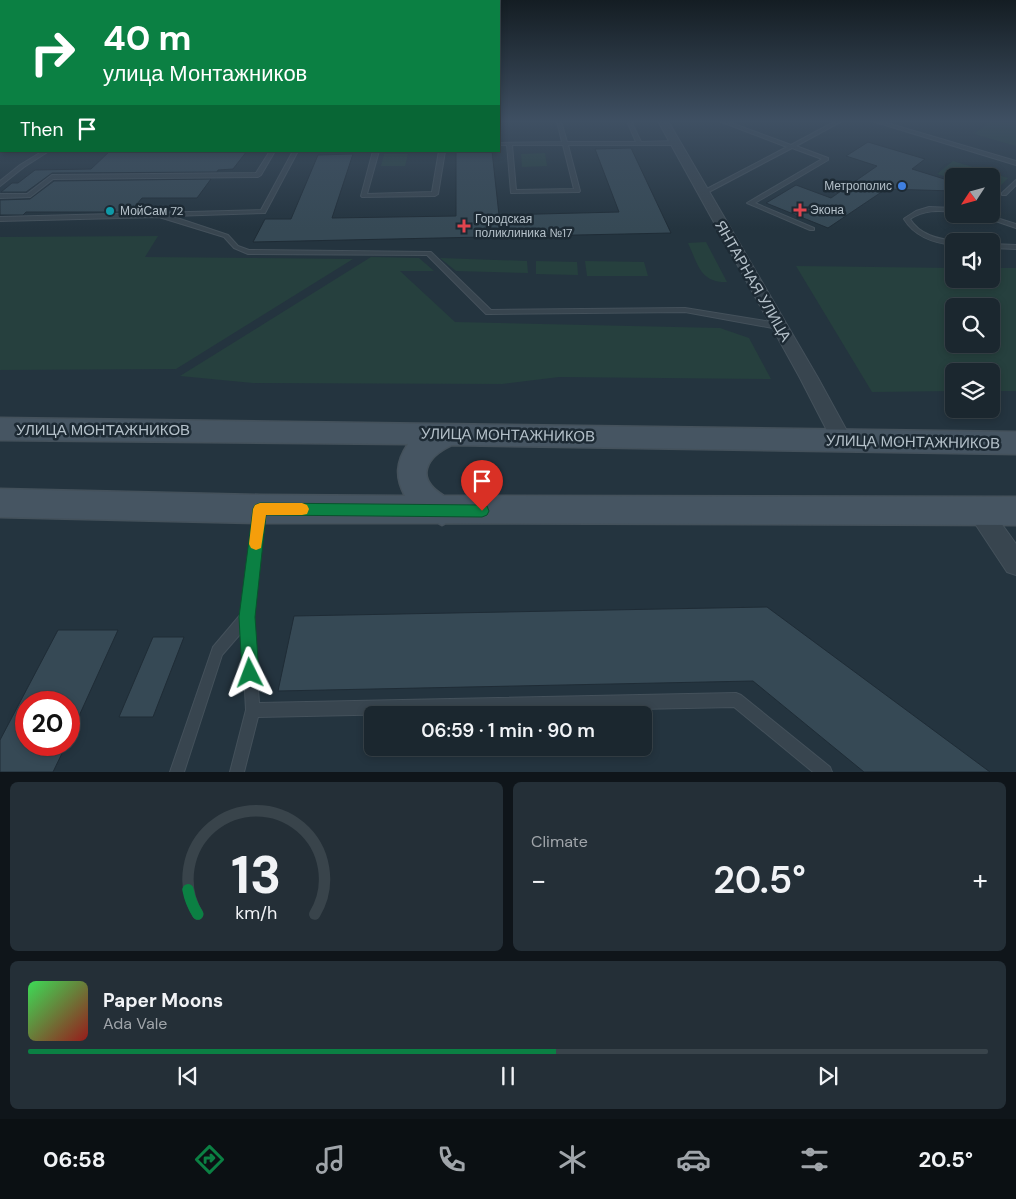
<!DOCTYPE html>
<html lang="en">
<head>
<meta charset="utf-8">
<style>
	body { margin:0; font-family:"DM Sans",sans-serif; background:#242f37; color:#f1f3f6; height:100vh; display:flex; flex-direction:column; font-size:19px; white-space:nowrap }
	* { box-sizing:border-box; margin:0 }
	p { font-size:16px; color:#a0a5aa }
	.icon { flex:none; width:28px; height:28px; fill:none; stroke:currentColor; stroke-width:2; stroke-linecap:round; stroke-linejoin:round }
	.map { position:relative; height:772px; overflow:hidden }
	.drawer { display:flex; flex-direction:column; gap:10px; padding:10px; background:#0f151a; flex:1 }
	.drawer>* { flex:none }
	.hud { position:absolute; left:0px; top:0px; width:500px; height:152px; box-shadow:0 2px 8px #0003,0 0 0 1px #39444b; background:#0b8043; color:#fff; overflow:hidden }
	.needle { width:32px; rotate:234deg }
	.buttons { position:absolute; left:945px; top:168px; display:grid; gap:10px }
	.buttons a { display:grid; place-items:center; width:55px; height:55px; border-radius:8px; background:#1b272f; box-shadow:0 2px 8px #0003,0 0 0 1px #39444b; font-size:25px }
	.speed { position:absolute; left:15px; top:691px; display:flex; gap:10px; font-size:25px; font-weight:700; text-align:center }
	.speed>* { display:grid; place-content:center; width:65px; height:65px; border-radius:50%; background:#1b272f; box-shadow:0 2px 8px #0003,0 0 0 1px #39444b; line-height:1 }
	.speed .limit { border:8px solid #d22; background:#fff; color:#111 }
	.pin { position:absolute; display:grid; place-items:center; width:42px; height:42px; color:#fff; margin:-51px -21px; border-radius:50% 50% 50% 0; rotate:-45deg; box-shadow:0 0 5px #0007 }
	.pin .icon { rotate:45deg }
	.me { position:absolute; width:55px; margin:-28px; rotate:357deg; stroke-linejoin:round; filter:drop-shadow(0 0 4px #0008) }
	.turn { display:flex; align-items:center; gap:18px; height:105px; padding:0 20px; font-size:22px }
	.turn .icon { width:65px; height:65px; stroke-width:2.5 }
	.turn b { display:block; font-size:35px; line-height:42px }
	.then { display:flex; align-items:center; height:48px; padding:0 20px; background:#0003; gap:10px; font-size:19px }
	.big { font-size:38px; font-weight:600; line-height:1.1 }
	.drawer .card { flex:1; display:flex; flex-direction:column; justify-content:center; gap:8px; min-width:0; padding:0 18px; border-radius:8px; background:#242f37 }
	.drawer .dial { align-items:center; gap:0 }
	.dial svg { height:130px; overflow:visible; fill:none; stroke:#39444b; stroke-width:7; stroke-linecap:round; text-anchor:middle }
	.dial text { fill:#f1f3f6; stroke:none }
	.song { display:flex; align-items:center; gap:15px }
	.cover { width:60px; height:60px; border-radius:8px; background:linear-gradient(135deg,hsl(130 70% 55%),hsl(0 70% 35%)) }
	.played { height:5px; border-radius:2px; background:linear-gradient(90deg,#0b8043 55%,#39444b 55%) }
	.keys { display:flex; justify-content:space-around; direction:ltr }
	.heat { display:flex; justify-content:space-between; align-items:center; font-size:28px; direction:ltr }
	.drawer .tiles { flex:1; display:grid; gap:10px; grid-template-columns:1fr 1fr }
	.card:last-child { grid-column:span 2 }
	.trip { position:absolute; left:364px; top:706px; width:288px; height:50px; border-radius:8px; background:#1b272f; box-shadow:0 2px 8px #0003,0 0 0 1px #39444b; font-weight:600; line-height:50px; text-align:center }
	.dock { display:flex; height:80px; justify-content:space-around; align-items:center; background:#0b1013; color:#a0a5aa }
	.dock .icon { width:35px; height:35px }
	.dock .current { color:#0b8043 }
	.dock b { font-size:22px; color:#f1f3f6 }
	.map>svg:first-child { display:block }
	.green { fill:#26403e; fill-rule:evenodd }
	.building { fill:#364955; stroke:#1f2c36 }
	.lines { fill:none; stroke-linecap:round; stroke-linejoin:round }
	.lane-casing { stroke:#44515b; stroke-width:2 }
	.street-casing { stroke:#44515b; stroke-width:2 }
	.secondary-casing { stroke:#44515b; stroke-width:3 }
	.lane { fill:#38454f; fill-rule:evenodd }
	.street { fill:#38454f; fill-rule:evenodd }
	.secondary { fill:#465562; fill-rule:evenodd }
	.route { fill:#0b8043; stroke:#07532c }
	.slow { fill:#f59e0b }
	.shop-dot { fill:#3f7fe0; stroke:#1d2a34; stroke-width:2 }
	.health-dot { fill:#e0444e; stroke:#1d2a34; stroke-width:2 }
	.culture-dot { fill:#0f9aa8; stroke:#1d2a34; stroke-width:2 }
	.labels { text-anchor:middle; stroke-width:5; stroke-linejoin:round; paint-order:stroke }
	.far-poi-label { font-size:12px; fill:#b4c0c9; stroke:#1d2a34; text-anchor:start }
	.street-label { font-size:15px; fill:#b4c0c9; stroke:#1d2a34 }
</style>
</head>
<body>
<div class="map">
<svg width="1016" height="772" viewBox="0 0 1016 772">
	<rect width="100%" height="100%" fill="#24343f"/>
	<path class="green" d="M 990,121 L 1016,123 L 1016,146 L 974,134 Z
		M 545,153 L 547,166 L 522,167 L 521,154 Z
		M 384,154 L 408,154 L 405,166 L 381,166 Z
		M 953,161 L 1008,178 L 994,192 L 991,191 L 991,176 L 954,176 L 954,179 L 937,174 Z
		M 158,236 L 145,257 L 353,259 L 176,369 L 0,370 L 0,237 Z
		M 706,242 L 727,282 C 700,283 698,264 688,243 Z
		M 371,257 L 419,258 L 434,271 L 400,271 L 455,322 L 720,328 L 749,338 L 771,379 L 559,377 L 502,384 L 253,383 L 180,376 Z
		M 440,258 L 527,261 L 528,273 L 456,271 Z
		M 536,261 L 577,262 L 578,275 L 536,274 Z
		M 585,261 L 644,262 L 648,276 L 587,276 Z
		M 796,266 L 954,268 L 954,279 L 991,279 L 991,268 L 1016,268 L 1016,391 L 991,391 L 991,371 L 954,371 L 954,391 L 872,392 ZM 954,306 L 991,306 L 991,344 L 954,344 Z"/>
	<path class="building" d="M 868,142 L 925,159 L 912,169 L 954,182 L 954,191 L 886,189 L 828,228 L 766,203 L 796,185 L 831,198 L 877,166 L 846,156 Z
		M 631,148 L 671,233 L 253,242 L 265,219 L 291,219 L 318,155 L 353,154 L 332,218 L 456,216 L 456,152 L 489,151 L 492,151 L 499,215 L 619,212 L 595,149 Z
		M 110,151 L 247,151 L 233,169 L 218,170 L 217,172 L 52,173 L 26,192 L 1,192 L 12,183 L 18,183 L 35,170 L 91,169 Z
		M 211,179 L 197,198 L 142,198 L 130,212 L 26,212 L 23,215 L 0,215 L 0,200 L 30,199 L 54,181 Z
		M 767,607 L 990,772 L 864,772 L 753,681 L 278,691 L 294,616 Z
		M 58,630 L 118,630 L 69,738 L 69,702 L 26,702 L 26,745 L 66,745 L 53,772 L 0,772 L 0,740 Z
		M 153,637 L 184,637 L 153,717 L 119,717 Z"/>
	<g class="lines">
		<g class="lane-casing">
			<path id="lane" d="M 557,121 L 561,121 L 567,142 L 636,142 L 627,121 L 631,121 L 641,142 L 675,141 L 678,143 L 675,145 L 568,145 L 580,191 L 579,192 L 511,193 L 507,145 L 499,145 L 499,143 L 562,142 ZM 512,145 L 563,145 L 574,189 L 516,190 Z
				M 719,121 L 726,121 L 791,145 L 836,121 L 842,121 L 796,146 L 828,158 L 828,160 L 755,203 L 814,228 L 814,230 L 810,230 L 747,203 L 822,159 L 792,148 L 705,194 L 701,194 L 701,192 L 787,147 Z
				M 872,121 L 880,121 L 1016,161 L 1016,165 Z
				M 1,137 L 1,141 L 0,142 L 0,138 Z
				M 43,151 L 49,151 L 24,167 L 0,186 L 0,181 L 20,165 Z
				M 270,151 L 275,151 L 261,175 L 258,177 L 53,179 L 30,197 L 0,198 L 0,194 L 27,194 L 52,175 L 256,173 Z
				M 293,151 L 298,151 L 265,213 L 171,216 L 228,235 L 238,246 L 249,250 L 431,252 L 491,310 L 685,308 L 778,323 L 782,326 L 778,329 L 685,312 L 489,314 L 486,314 L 427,255 L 248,254 L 234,248 L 224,237 L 159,217 L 0,221 L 0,217 L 261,210 Z
				M 373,151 L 379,151 L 367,194 L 432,192 L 439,151 L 445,151 L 438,194 L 435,196 L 362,197 L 361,196 Z
				M 1016,180 L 1016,185 L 1006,195 L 1002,195 L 1002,193 Z
				M 929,207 L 954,208 L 954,212 C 938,210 924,210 910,219 C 920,235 938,239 955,241 L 954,241 L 954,245 C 934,243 915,237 904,219 L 905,218 L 916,211 Z
				M 975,214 L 984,214 L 1016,224 L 1016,228 Z
				M 991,244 L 1016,245 L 1016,249 L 991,248 Z
				M 259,507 L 263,509 L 264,512 L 253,617 L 259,703 L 736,693 L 741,695 L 830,767 L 832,772 L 813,772 L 734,707 L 258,717 L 244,772 L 230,772 L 246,710 L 242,632 L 222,655 L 184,772 L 170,772 L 213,647 L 241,614 L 254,512 L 255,509 Z"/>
		</g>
		<g class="street-casing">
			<path id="street" d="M 658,121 L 668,121 L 818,378 L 853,442 L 850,448 L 843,450 L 836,448 L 800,378 Z
				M 980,502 L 988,505 L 1016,544 L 1016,575 L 1007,572 L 972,519 L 969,512 L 972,505 Z"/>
		</g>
		<g class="secondary-casing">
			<path id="secondary" d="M 0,418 L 1016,432 L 1016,454 L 452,445 C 426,457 414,478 444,496 L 1016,497 L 1016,525 L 446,523 L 442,525 L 438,523 L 260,523 L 0,517 L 0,489 L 260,495 L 405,496 C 395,477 396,462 408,444 L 0,440 Z"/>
		</g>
		<use href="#lane" class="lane"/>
		<use href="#street" class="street"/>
		<use href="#secondary" class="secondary"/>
	</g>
	<linearGradient id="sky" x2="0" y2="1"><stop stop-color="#141d23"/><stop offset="0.53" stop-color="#3f5063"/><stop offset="1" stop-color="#3f5063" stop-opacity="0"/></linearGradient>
	<rect width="1016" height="229" fill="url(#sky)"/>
	<path class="route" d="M 260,503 L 482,505 L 487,506 L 489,511 L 487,515 L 482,517 L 266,515 L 255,617 L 259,673 L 256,679 L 250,681 L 245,679 L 242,673 L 239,617 L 253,509 L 255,505 Z"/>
	<path class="slow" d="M 260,503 L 302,503 L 307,505 L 309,509 L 307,514 L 302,515 L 266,515 L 261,548 L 256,550 L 251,548 L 249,544 L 253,509 L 255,505 Z"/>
	<circle class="shop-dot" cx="902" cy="186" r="5"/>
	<g class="health-dot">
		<path d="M797.5 202.5h5v5h5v5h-5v5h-5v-5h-5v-5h5z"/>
		<path d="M461.5 218.5h5v5h5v5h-5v5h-5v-5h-5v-5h5z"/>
	</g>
	<circle class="culture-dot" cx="110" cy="211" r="5"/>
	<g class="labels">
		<g class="far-poi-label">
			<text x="892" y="190" text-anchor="end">Метрополис</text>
			<text x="810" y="214">Экона</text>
			<text x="120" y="215">МойСам 72</text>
			<text x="475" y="223">Городская<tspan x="475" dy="14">поликлиника №17</tspan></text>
		</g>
		<g class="street-label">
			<text transform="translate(753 281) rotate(60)" y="5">ЯНТАРНАЯ УЛИЦА</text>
			<text x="103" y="435">УЛИЦА МОНТАЖНИКОВ</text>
			<text transform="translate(508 435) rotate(1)" y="5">УЛИЦА МОНТАЖНИКОВ</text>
			<text transform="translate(913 442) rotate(1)" y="5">УЛИЦА МОНТАЖНИКОВ</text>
		</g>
	</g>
</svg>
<div class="buttons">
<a><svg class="needle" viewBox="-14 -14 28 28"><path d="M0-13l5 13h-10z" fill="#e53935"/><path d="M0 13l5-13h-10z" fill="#a0a5aa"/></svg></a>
<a><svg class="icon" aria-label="sound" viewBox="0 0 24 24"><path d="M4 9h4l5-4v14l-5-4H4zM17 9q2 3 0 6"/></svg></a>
<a><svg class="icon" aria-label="search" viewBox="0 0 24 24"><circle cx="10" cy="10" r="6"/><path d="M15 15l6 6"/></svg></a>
<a><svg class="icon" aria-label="layers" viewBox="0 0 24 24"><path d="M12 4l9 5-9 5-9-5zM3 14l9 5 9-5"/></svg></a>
</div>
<div class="speed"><div class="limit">20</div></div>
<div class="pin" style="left:482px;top:511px;background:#d93025"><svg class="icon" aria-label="arrive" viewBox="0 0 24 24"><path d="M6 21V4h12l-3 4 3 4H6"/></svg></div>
<svg class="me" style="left:250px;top:673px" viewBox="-20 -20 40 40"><path d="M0-17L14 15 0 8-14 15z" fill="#0b8043" stroke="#fff" stroke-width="4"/></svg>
<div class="trip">06:59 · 1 min · 90 m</div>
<div class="hud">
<div class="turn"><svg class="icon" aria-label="right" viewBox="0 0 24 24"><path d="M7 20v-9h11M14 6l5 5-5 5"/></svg><div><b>40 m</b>улица Монтажников</div></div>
<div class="then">Then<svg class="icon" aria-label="arrive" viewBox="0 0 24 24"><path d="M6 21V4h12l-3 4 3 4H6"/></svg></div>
</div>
</div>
<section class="drawer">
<div class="tiles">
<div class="card dial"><svg viewBox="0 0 100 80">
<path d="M14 69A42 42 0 1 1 86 69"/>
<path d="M14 69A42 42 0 0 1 8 54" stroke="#0b8043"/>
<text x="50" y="56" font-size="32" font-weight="700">13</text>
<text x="50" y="72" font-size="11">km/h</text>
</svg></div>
<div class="card"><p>Climate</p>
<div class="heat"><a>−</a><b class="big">20.5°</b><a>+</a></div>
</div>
<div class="card">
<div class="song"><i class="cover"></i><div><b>Paper Moons</b><p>Ada Vale</p></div></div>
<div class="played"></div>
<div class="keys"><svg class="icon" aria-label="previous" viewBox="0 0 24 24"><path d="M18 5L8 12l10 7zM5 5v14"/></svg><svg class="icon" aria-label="pause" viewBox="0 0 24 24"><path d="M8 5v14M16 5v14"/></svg><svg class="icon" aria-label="next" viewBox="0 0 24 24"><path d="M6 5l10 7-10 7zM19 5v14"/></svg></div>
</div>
</div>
</section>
<nav class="dock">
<b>06:58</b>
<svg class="icon current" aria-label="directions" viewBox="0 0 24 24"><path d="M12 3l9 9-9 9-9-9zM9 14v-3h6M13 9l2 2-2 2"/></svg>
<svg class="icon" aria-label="music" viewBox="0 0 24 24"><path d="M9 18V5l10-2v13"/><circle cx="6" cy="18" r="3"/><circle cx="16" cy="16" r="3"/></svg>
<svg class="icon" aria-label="phone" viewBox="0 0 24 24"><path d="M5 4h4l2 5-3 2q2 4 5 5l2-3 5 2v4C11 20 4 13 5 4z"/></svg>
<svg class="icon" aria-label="climate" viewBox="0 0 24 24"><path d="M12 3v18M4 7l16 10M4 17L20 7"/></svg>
<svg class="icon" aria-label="car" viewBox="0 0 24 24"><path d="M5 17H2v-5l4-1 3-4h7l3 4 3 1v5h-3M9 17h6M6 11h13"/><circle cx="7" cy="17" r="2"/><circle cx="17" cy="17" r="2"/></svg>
<svg class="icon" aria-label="filters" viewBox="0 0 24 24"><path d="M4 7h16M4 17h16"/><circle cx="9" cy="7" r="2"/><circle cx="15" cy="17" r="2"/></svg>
<b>20.5°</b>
</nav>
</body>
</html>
